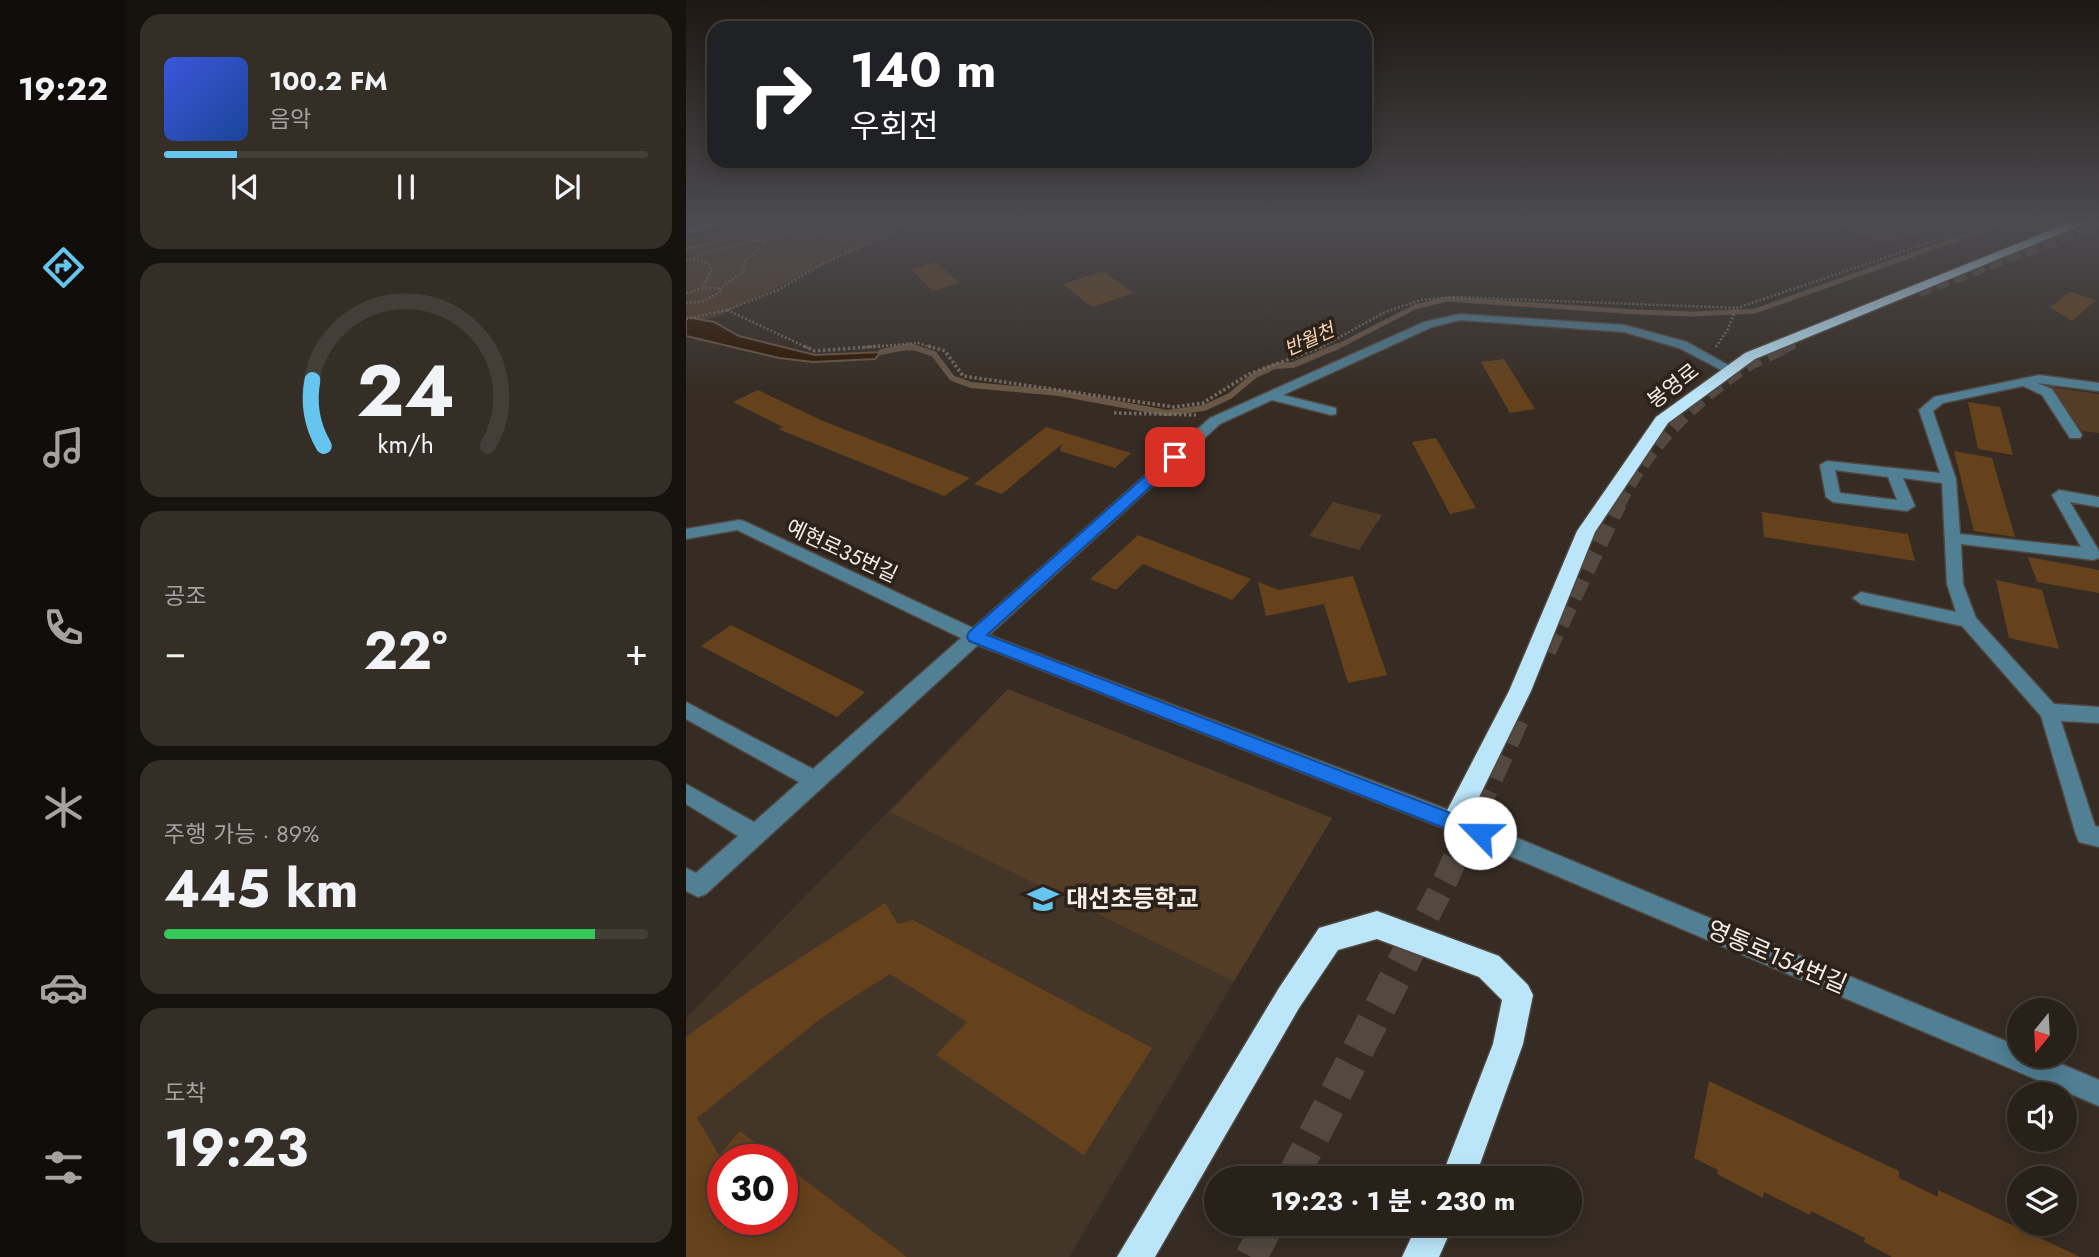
<!DOCTYPE html>
<html lang="ko">
<head>
<meta charset="utf-8">
<style>
	body { margin:0; font-family:Jost,"Noto Sans KR",sans-serif; background:#342e27; color:#f1f3f6; height:100vh; display:flex; flex-direction:column; font-size:26px; white-space:nowrap }
	* { box-sizing:border-box; margin:0 }
	p { font-size:23px; color:#a5a3a2 }
	.icon { flex:none; width:38px; height:38px; fill:none; stroke:currentColor; stroke-width:2; stroke-linecap:round; stroke-linejoin:round }
	.map { position:relative; flex:1; overflow:hidden }
	.drawer { display:flex; flex-direction:column; gap:14px; padding:14px; background:#16120e; width:560px }
	.drawer>* { flex:none }
	.banner { position:absolute; left:21px; top:21px; width:665px; height:147px; border-radius:21px; box-shadow:0 4px 18px #0003,0 0 0 2px #443e39; background:#202124; color:#fff; overflow:hidden }
	.needle { width:46px; rotate:198deg }
	.tools { position:absolute; left:1321px; top:998px; display:grid; gap:14px }
	.tools a { display:grid; place-items:center; width:70px; height:70px; border-radius:50%; background:#28211a; box-shadow:0 4px 18px #0003,0 0 0 2px #443e39; font-size:35px }
	.speed { position:absolute; left:21px; top:1144px; display:flex; gap:14px; font-size:35px; font-weight:700; text-align:center }
	.speed>* { display:grid; place-content:center; width:91px; height:91px; border-radius:50%; background:#28211a; box-shadow:0 4px 18px #0003,0 0 0 2px #443e39; line-height:1 }
	.speed .limit { border:10px solid #d22; background:#fff; color:#111 }
	.pin { position:absolute; display:grid; place-items:center; width:60px; height:60px; color:#fff; margin:-30px; border-radius:14px; box-shadow:0 4px 10px #0006 }
	.me { position:absolute; width:77px; margin:-38px; rotate:293deg; stroke-linejoin:round; filter:drop-shadow(0 0 5px #0008) }
	.turn { display:flex; align-items:center; gap:24px; height:147px; padding:0 28px; font-size:32px }
	.turn .icon { width:91px; height:91px; stroke-width:2.5 }
	.turn b { display:block; font-size:49px; line-height:60px }
	.big { font-size:52px; font-weight:700; line-height:1.1 }
	.drawer .card { flex:1; display:flex; flex-direction:column; justify-content:center; gap:10px; min-width:0; padding:0 24px; border-radius:21px; background:#342e27 }
	.drawer .dial { align-items:center; gap:0 }
	.dial svg { height:182px; overflow:visible; fill:none; stroke:#443e39; stroke-width:7; stroke-linecap:round; text-anchor:middle }
	.dial text { fill:#f1f3f6; stroke:none }
	.song { display:flex; align-items:center; gap:21px }
	.cover { width:84px; height:84px; border-radius:10px; background:linear-gradient(135deg,hsl(230 70% 55%),hsl(220 70% 35%)) }
	.played { height:7px; border-radius:4px; background:linear-gradient(90deg,#65c5ee 15%,#443e39 15%) }
	.keys { display:flex; justify-content:space-around; direction:ltr }
	.heat { display:flex; justify-content:space-between; align-items:center; font-size:38px; direction:ltr }
	.charge { height:10px; border-radius:5px; background:linear-gradient(90deg,#34c759 89%,#443e39 0) }
	.trip { position:absolute; left:518px; top:1166px; width:378px; height:70px; border-radius:35px; background:#28211a; box-shadow:0 4px 18px #0003,0 0 0 2px #443e39; font-weight:700; line-height:70px; text-align:center }
	main { display:flex; flex:1; min-height:0 }
	.menu { display:flex; flex-direction:column; width:126px; justify-content:space-around; align-items:center; background:#100d0a; color:#a5a3a2 }
	.menu .icon { width:49px; height:49px }
	.menu .on { color:#65c5ee }
	.menu b { font-size:32px; color:#f1f3f6 }
	.map>svg:first-child { display:block }
	.built { fill:#433527; fill-rule:evenodd }
	.green { fill:#543d27 }
	.water { fill:#2f1600; stroke:#6a5746; stroke-width:2 }
	.lines { fill:none; stroke-linecap:round; stroke-linejoin:round }
	.stream-far1 { stroke:#6a5746; stroke-width:5 }
	.stream { stroke:#6a5746; stroke-width:6 }
	.building { fill:#65421c }
	.highway-tunnel-far4 { stroke:#534941; stroke-width:13; stroke-dasharray:13 6; stroke-linecap:butt }
	.highway-tunnel-far3 { stroke:#534941; stroke-width:16; stroke-dasharray:16 8; stroke-linecap:butt }
	.highway-tunnel-far2 { stroke:#534941; stroke-width:20; stroke-dasharray:20 10; stroke-linecap:butt }
	.highway-tunnel-far1 { stroke:#534941; stroke-width:25; stroke-dasharray:25 13; stroke-linecap:butt }
	.highway-tunnel { stroke:#534941; stroke-width:32; stroke-dasharray:32 16; stroke-linecap:butt }
	.minor-casing { stroke:#51473f; stroke-width:3 }
	.highway-casing { stroke:#51473f; stroke-width:3 }
	.path-far1 { stroke:#756c64; stroke-width:2.5; stroke-dasharray:2 2; stroke-linecap:butt }
	.path { stroke:#756c64; stroke-width:3.5; stroke-dasharray:2.5 2.5; stroke-linecap:butt }
	.minor { fill:#517f94; fill-rule:evenodd }
	.highway { fill:#bbe6fa; fill-rule:evenodd }
	.route { fill:#1a73e8; stroke:#114b97; stroke-width:2 }
	.labels { text-anchor:middle; stroke-width:7; stroke-linejoin:round; paint-order:stroke }
	.far-water-label { font-size:19px; font-style:italic; fill:#f9d5b3; stroke:#2c221a }
	.street-label { font-size:21px; fill:#f5eee9; stroke:#2c221a }
	.near-poi-label { font-size:24px; font-weight:bold; fill:#f5eee9; stroke:#2c221a; text-anchor:start }
	.near-street-label { font-size:24px; fill:#f5eee9; stroke:#2c221a }
</style>
</head>
<body>
<main>
<nav class="menu">
<b>19:22</b>
<svg class="icon on" aria-label="directions" viewBox="0 0 24 24"><path d="M12 3l9 9-9 9-9-9zM9 14v-3h6M13 9l2 2-2 2"/></svg>
<svg class="icon" aria-label="music" viewBox="0 0 24 24"><path d="M9 18V5l10-2v13"/><circle cx="6" cy="18" r="3"/><circle cx="16" cy="16" r="3"/></svg>
<svg class="icon" aria-label="phone" viewBox="0 0 24 24"><path d="M5 4h4l2 5-3 2q2 4 5 5l2-3 5 2v4C11 20 4 13 5 4z"/></svg>
<svg class="icon" aria-label="climate" viewBox="0 0 24 24"><path d="M12 3v18M4 7l16 10M4 17L20 7"/></svg>
<svg class="icon" aria-label="car" viewBox="0 0 24 24"><path d="M5 17H2v-5l4-1 3-4h7l3 4 3 1v5h-3M9 17h6M6 11h13"/><circle cx="7" cy="17" r="2"/><circle cx="17" cy="17" r="2"/></svg>
<svg class="icon" aria-label="filters" viewBox="0 0 24 24"><path d="M4 7h16M4 17h16"/><circle cx="9" cy="7" r="2"/><circle cx="15" cy="17" r="2"/></svg>
</nav>
<section class="drawer">
<div class="card">
<div class="song"><i class="cover"></i><div><b>100.2 FM</b><p>음악</p></div></div>
<div class="played"></div>
<div class="keys"><svg class="icon" aria-label="previous" viewBox="0 0 24 24"><path d="M18 5L8 12l10 7zM5 5v14"/></svg><svg class="icon" aria-label="pause" viewBox="0 0 24 24"><path d="M8 5v14M16 5v14"/></svg><svg class="icon" aria-label="next" viewBox="0 0 24 24"><path d="M6 5l10 7-10 7zM19 5v14"/></svg></div>
</div>
<div class="card dial"><svg viewBox="0 0 100 80">
<path d="M14 69A42 42 0 1 1 86 69"/>
<path d="M14 69A42 42 0 0 1 9 40" stroke="#65c5ee"/>
<text x="50" y="56" font-size="32" font-weight="700">24</text>
<text x="50" y="72" font-size="11">km/h</text>
</svg></div>
<div class="card"><p>공조</p>
<div class="heat"><a>−</a><b class="big">22°</b><a>+</a></div>
</div>
<div class="card"><p>주행 가능 · 89%</p><b class="big">445 km</b><div class="charge"></div></div>
<div class="card"><p>도착</p><b class="big">19:23</b></div>
</section>
<div class="map">
<svg width="1413" height="1257" viewBox="0 0 1413 1257">
	<rect width="100%" height="100%" fill="#362c23"/>
	<path class="built" d="M 322,689 L 646,818 L 383,1257 L 0,1257 L 0,1018 ZM 37,1160 L 96,1160 L 96,1220 L 37,1220 Z"/>
	<path class="green" d="M 75,221 L 226,221 L 31,317 L 0,323 L 0,238 Z
		M 1141,221 L 1279,221 L 1198,243 Z
		M 1364,387 L 1413,394 L 1413,433 L 1396,431 Z
		M 647,502 L 696,515 L 673,550 L 623,536 Z
		M 322,689 L 646,818 L 548,981 L 204,812 Z"/>
	<path class="water" d="M 0,317 L 28,322 L 53,336 L 129,355 L 195,352 L 189,359 L 127,362 L 93,358 L 0,336 Z"/>
	<g class="lines">
		<path class="stream-far1" d="M 216,348 L 229,348
			M 649,348 L 729,307 L 761,299 L 951,312 L 1008,314 L 1069,311 L 1321,221"/>
		<path class="stream" d="M 195,352 L 224,346 L 248,354 L 266,378 L 285,385 L 373,393 L 481,413 L 518,408 L 544,396 L 569,375 L 589,366 L 607,365 L 652,346"/>
	</g>
	<path class="building" d="M 250,262 L 273,283 L 247,291 L 225,269 Z
		M 417,271 L 447,293 L 406,307 L 377,284 Z
		M 1384,292 L 1410,300 L 1386,321 L 1364,307 Z
		M 818,359 L 849,409 L 824,413 L 795,362 Z
		M 72,390 L 137,421 L 284,478 L 258,496 L 92,429 L 97,427 L 47,402 Z
		M 1282,402 L 1314,407 L 1327,455 L 1292,449 Z
		M 360,427 L 445,453 L 429,468 L 374,451 L 376,444 L 316,494 L 288,484 Z
		M 750,438 L 790,508 L 764,514 L 726,442 Z
		M 1268,451 L 1306,458 L 1329,537 L 1288,531 Z
		M 1076,512 L 1222,534 L 1229,561 L 1078,537 Z
		M 452,535 L 565,579 L 546,600 L 457,564 L 430,590 L 404,579 Z
		M 1342,557 L 1413,570 L 1413,593 L 1351,582 Z
		M 667,576 L 701,675 L 662,683 L 638,604 L 580,616 L 572,582 L 593,590 Z
		M 1310,580 L 1356,590 L 1373,649 L 1323,638 Z
		M 45,625 L 179,692 L 151,717 L 15,646 Z
		M 199,903 L 212,924 L 227,920 L 466,1048 L 398,1155 L 250,1055 L 281,1022 L 204,974 L 138,1016 L 11,1118 L 33,1155 L 54,1131 L 92,1160 L 36,1160 L 37,1220 L 96,1220 L 96,1163 L 221,1257 L 0,1257 L 0,1037 L 66,989 Z
		M 1023,1081 L 1213,1171 L 1213,1178 L 1252,1197 L 1252,1190 L 1394,1257 L 1206,1257 L 1178,1242 L 1179,1238 L 1125,1211 L 1124,1215 L 1078,1192 L 1077,1198 L 1031,1174 L 1032,1170 L 1008,1158 Z"/>
	<g class="lines">
		<path class="highway-tunnel-far4" d="M 1232,291 L 1413,223
			M 1096,348 L 1114,339"/>
		<path class="highway-tunnel-far3" d="M 931,505 C 958,449 1008,398 1061,364 C 1072,357 1087,352 1099,346"/>
		<path class="highway-tunnel-far2" d="M 860,651 L 931,503"/>
		<path class="highway-tunnel-far1" d="M 724,949 L 760,879 L 832,716"/>
		<path class="highway-tunnel" d="M 606,1178 L 725,947
			M 565,1257 L 583,1223"/>
		<g class="minor-casing">
			<path id="minor" d="M 34,221 L 55,221 L 0,234 L 0,228 Z
				M 1360,221 L 1375,221 L 1389,228 L 1384,231 Z
				M 774,314 L 939,325 L 1001,342 L 1051,370 L 1045,374 L 1041,373 L 993,348 L 938,332 L 774,320 L 746,327 L 597,395 L 650,408 L 650,414 L 645,415 L 586,400 L 534,424 L 303,635 L 776,815 L 1334,1047 L 1334,1055 L 1354,1055 L 1413,1080 L 1413,1106 L 760,829 L 292,645 L 20,894 L 12,897 L 0,891 L 0,868 L 10,873 L 52,836 L 0,804 L 0,784 L 68,822 L 113,782 L 0,719 L 0,702 L 127,769 L 275,638 L 51,530 L 0,539 L 0,529 L 53,520 L 58,521 L 287,628 L 524,418 L 738,322 Z
				M 1353,375 L 1413,383 L 1413,391 L 1351,383 L 1366,389 L 1396,435 L 1394,438 L 1384,438 L 1356,395 L 1337,386 L 1257,403 L 1247,411 L 1270,479 L 1274,534 L 1395,547 L 1366,495 L 1373,490 L 1413,497 L 1413,507 L 1384,502 L 1413,551 L 1413,558 L 1407,560 L 1275,544 L 1277,584 L 1290,618 L 1368,704 L 1413,707 L 1413,723 L 1375,721 L 1409,826 L 1413,827 L 1413,847 L 1393,842 L 1390,835 L 1355,716 L 1276,626 L 1175,604 L 1167,598 L 1175,592 L 1270,612 L 1261,584 L 1256,483 L 1217,478 L 1229,506 L 1221,511 L 1147,502 L 1140,497 L 1134,465 L 1141,461 L 1254,473 L 1233,410 L 1248,397 ZM 1149,470 L 1202,477 L 1211,500 L 1154,493 Z"/>
		</g>
		<g class="highway-casing">
			<path id="highway" d="M 1388,221 L 1405,221 L 1069,359 L 982,423 L 909,532 L 845,691 L 777,830 L 768,834 L 759,830 L 755,822 L 823,691 L 891,531 L 970,417 L 1059,353 Z
				M 691,911 L 813,956 L 842,985 L 847,995 L 837,1044 L 789,1178 L 755,1178 L 807,1044 L 816,1000 L 793,977 L 691,939 L 652,950 L 613,1008 L 469,1257 L 431,1257 L 593,988 L 633,928 Z
				M 732,1223 L 768,1223 L 753,1257 L 716,1257 Z"/>
		</g>
		<path class="path-far1" d="M 0,249 L 123,221
			M 7,259 L 23,264 L 26,270 L 16,288
			M 0,261 L 23,251 L 121,229 L 157,242 L 202,221
			M 33,289 L 58,271 L 57,263 L 80,242 L 74,241
			M 0,293 L 16,288 L 32,288 L 34,292 L 18,301 L 0,303
			M 41,310 L 122,348
			M 0,319 L 41,310 L 92,290 L 140,262 L 194,239 L 223,221
			M 1030,347 L 1042,329 L 1050,308
			M 172,348 L 232,343 L 248,348
			M 634,348 L 699,312 L 735,300 L 767,297 L 1051,308 L 1307,221"/>
		<path class="path" d="M 118,346 L 129,351 L 195,346
			M 242,346 L 259,351 L 277,376 L 488,407 L 517,403 L 563,374 L 638,346
			M 428,413 L 510,415"/>
		<use href="#minor" class="minor"/>
		<use href="#highway" class="highway"/>
	</g>
	<linearGradient id="sky" x2="0" y2="1"><stop stop-color="#1e1813"/><stop offset="0.56" stop-color="#4c4b50"/><stop offset="1" stop-color="#4c4b50" stop-opacity="0"/></linearGradient>
	<rect width="1413" height="397" fill="url(#sky)"/>
	<path class="route" d="M 489,453 L 494,454 L 494,460 L 301,635 L 801,827 L 804,833 L 801,839 L 794,842 L 283,641 L 281,637 L 283,632 L 484,454 Z"/>
	<defs>
		<g id="school-bare" transform="scale(2.415)"><path d="M0-5L7-2L0 1L-7-2ZM-4 1L0 2.5L4 1V4Q0 6-4 4Z" fill="#65c5ee" stroke="#2c221a" stroke-width="2.5" paint-order="stroke"/></g>
	</defs>
	<g fill-rule="evenodd">
		<use href="#school-bare" x="357" y="899"/>
	</g>
	<g class="labels">
		<g class="far-water-label">
			<text transform="translate(623 339) rotate(-24)" y="7">반월천</text>
		</g>
		<g class="street-label">
			<text transform="translate(987 386) rotate(-38)" y="7">봉영로</text>
			<text transform="translate(156 551) rotate(25)" y="7">예현로35번길</text>
		</g>
		<g class="near-poi-label">
			<text x="380" y="907">대선초등학교</text>
		</g>
		<g class="near-street-label">
			<text transform="translate(1091 957) rotate(23)" y="8">영통로154번길</text>
		</g>
	</g>
</svg>
<div class="tools">
<a><svg class="needle" viewBox="-14 -14 28 28"><path d="M0-13l5 13h-10z" fill="#e53935"/><path d="M0 13l5-13h-10z" fill="#a5a3a2"/></svg></a>
<a><svg class="icon" aria-label="sound" viewBox="0 0 24 24"><path d="M4 9h4l5-4v14l-5-4H4zM17 9q2 3 0 6"/></svg></a>
<a><svg class="icon" aria-label="layers" viewBox="0 0 24 24"><path d="M12 4l9 5-9 5-9-5zM3 14l9 5 9-5"/></svg></a>
</div>
<div class="speed"><div class="limit">30</div></div>
<div class="pin" style="left:489px;top:457px;background:#d93025"><svg class="icon" aria-label="arrive" viewBox="0 0 24 24"><path d="M6 21V4h12l-3 4 3 4H6"/></svg></div>
<svg class="me" style="left:794px;top:833px" viewBox="-20 -20 40 40"><circle r="19" fill="#fff"/><path d="M0-13L10 11 0 6-10 11z" fill="#1a73e8"/></svg>
<div class="trip">19:23 · 1 분 · 230 m</div>
<div class="banner">
<div class="turn"><svg class="icon" aria-label="right" viewBox="0 0 24 24"><path d="M7 20v-9h11M14 6l5 5-5 5"/></svg><div><b>140 m</b>우회전</div></div>
</div>
</div>
</main>
</body>
</html>
